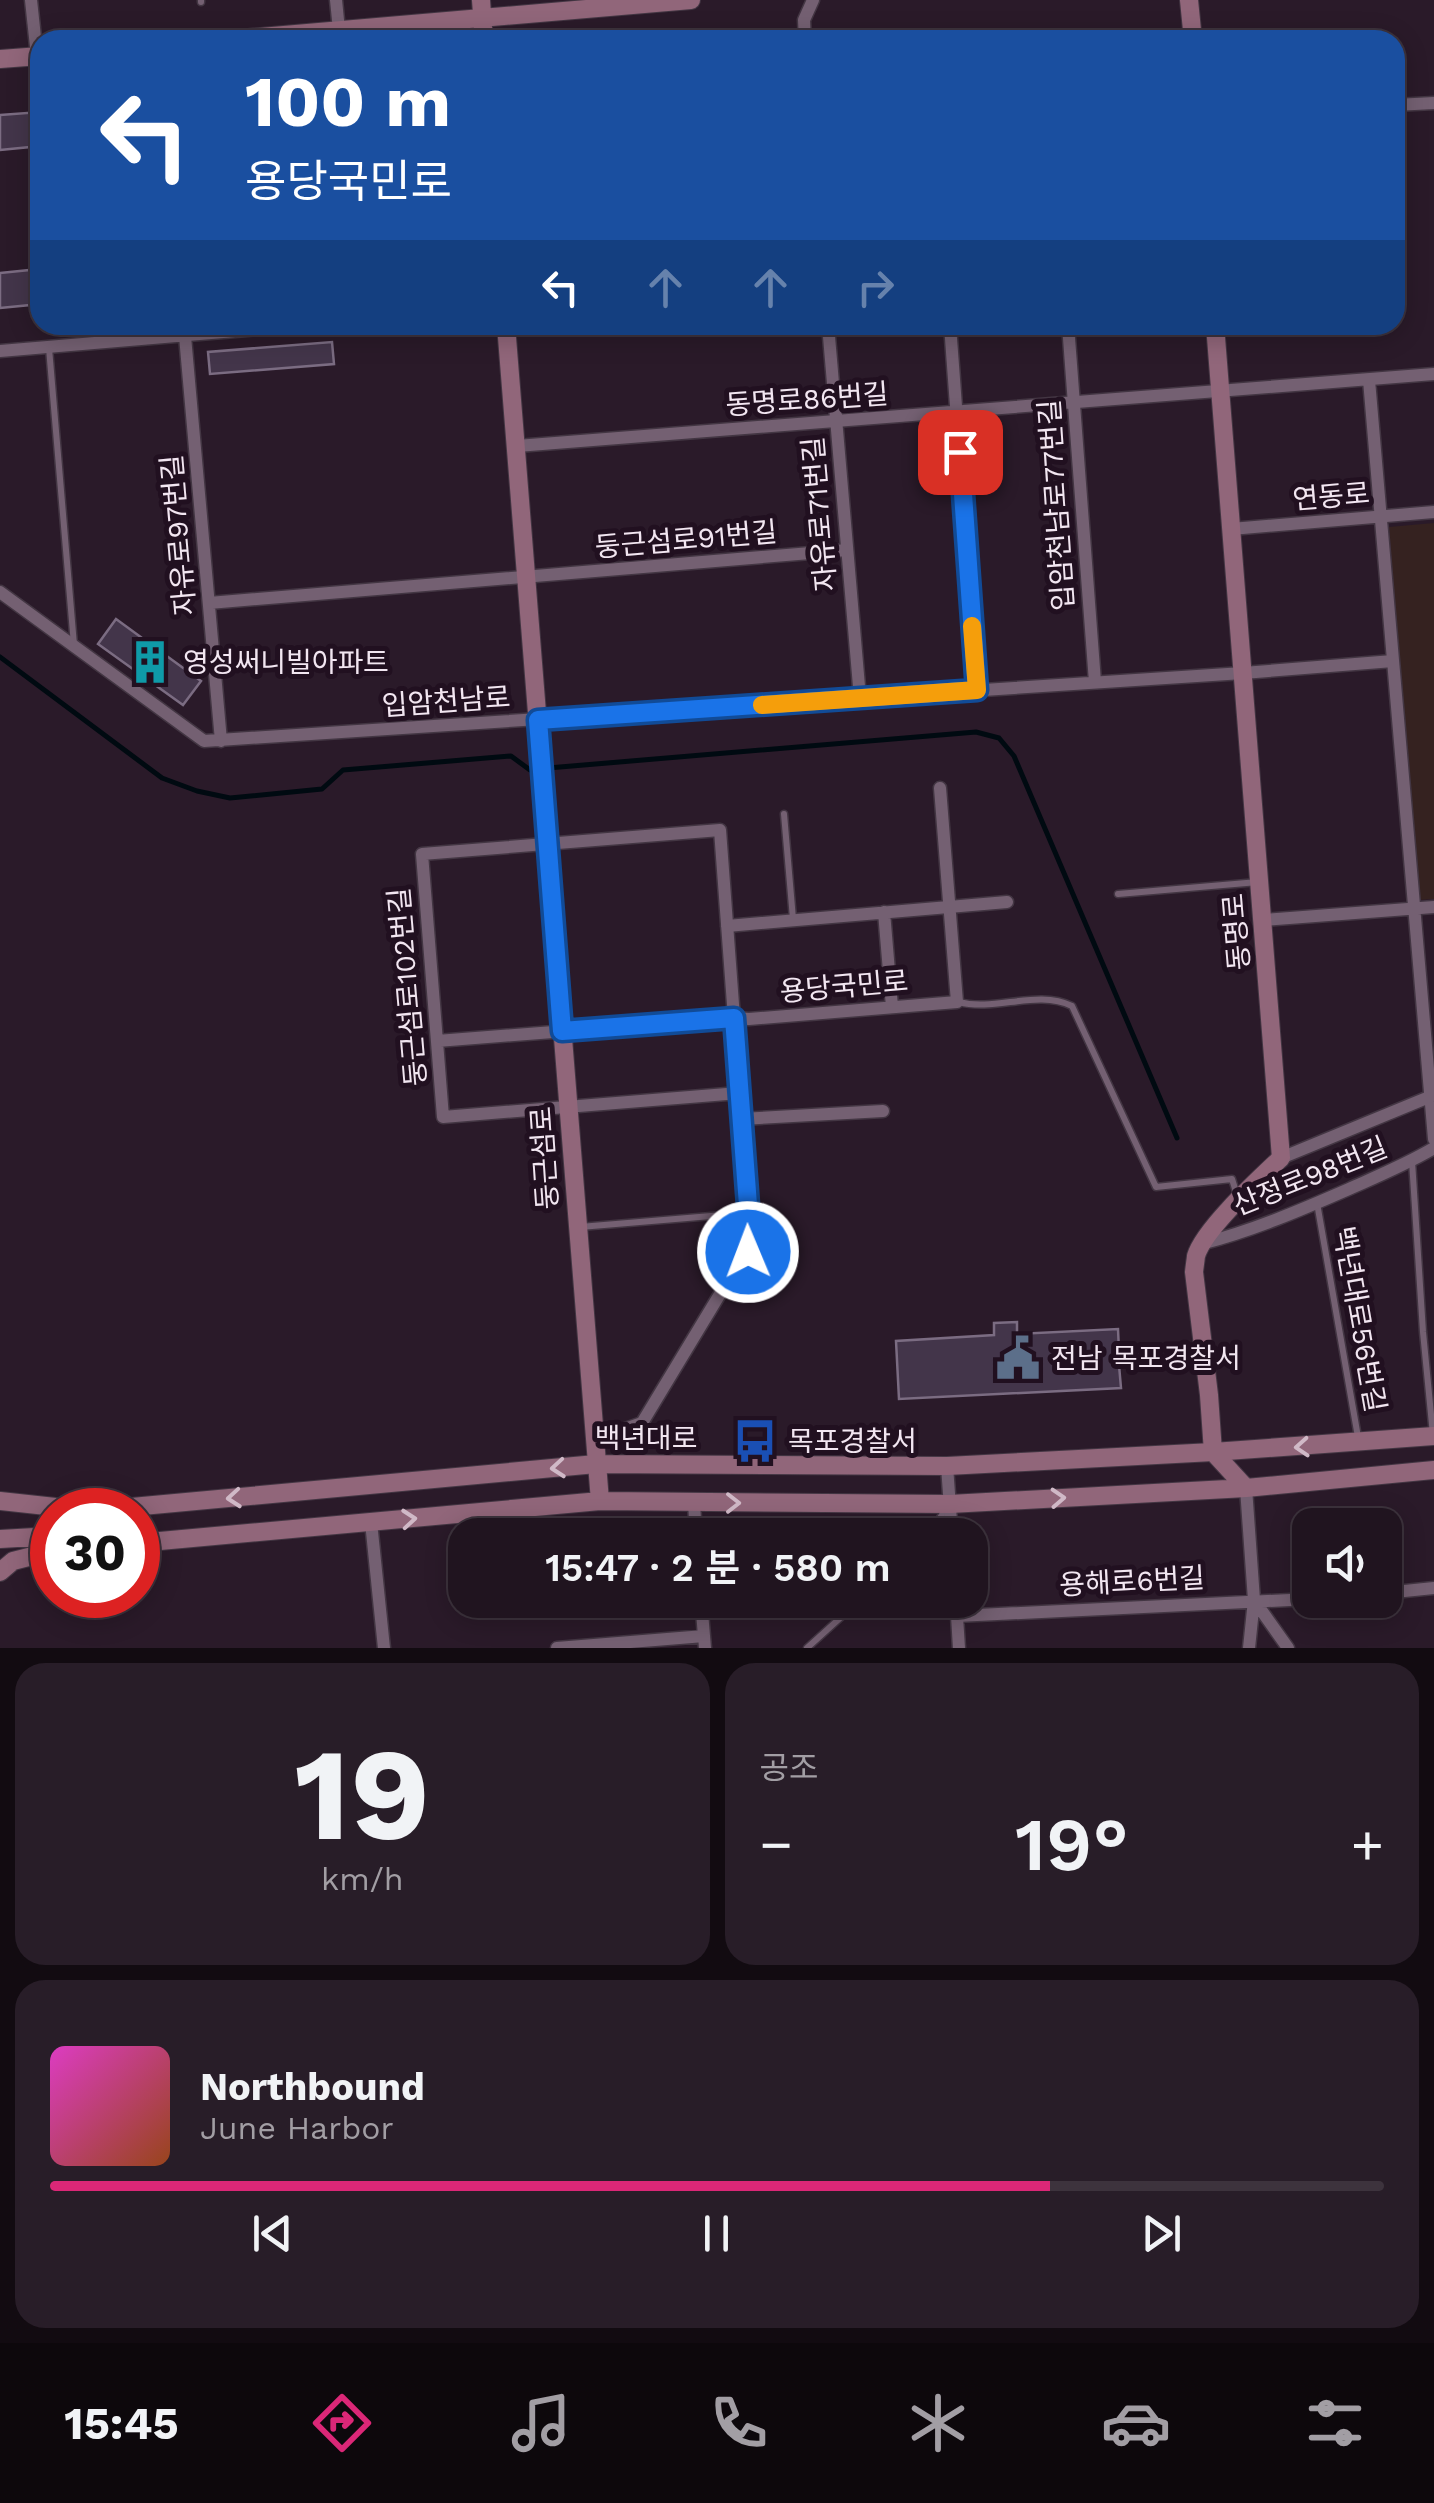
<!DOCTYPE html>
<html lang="ko">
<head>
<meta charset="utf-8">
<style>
	body { margin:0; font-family:"Work Sans","Noto Sans KR",sans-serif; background:#281d28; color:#f1f3f6; height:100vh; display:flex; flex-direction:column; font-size:38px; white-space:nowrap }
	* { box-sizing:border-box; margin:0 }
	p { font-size:32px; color:#a29ea4 }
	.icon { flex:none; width:55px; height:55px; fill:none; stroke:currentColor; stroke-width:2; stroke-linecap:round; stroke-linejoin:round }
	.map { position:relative; height:1648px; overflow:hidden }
	.side { display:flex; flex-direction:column; gap:15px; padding:15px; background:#120b11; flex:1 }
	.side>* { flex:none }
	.hud { position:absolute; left:30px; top:30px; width:1375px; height:305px; border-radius:30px; box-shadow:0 5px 25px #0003,0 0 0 2px #3d333d; background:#1a4fa0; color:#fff; overflow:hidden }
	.fabs { position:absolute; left:1292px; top:1508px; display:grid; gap:20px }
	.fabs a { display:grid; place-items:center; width:110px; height:110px; border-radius:20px; background:#20141f; box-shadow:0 5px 25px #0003,0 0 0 2px #3d333d; font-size:50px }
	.speed { position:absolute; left:30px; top:1488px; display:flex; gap:20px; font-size:50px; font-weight:700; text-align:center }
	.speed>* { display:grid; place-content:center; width:130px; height:130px; border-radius:50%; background:#20141f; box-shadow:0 5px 25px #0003,0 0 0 2px #3d333d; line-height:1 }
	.speed .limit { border:15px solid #d22; background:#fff; color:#111 }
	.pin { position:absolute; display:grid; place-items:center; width:85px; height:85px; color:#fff; margin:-42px; border-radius:20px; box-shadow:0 5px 15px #0006 }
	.me { position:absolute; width:110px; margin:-55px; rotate:359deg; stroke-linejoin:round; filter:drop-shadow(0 0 8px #0008) }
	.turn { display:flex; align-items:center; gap:35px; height:210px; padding:0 50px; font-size:45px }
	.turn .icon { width:130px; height:130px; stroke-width:2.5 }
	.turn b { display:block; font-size:70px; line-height:85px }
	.lanes { display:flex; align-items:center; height:95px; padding:0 50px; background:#0003; justify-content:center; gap:50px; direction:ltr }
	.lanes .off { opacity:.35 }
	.big { font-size:75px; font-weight:600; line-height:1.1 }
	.side .card { flex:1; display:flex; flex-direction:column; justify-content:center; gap:15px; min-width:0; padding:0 35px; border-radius:30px; background:#281d28 }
	.side .dial { align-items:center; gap:0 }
	.dial b { font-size:130px; line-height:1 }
	.song { display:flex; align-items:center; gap:30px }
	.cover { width:120px; height:120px; border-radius:15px; background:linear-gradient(135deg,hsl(310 70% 55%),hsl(20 70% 35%)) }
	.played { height:10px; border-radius:5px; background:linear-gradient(90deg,#db2777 75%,#3d333d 75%) }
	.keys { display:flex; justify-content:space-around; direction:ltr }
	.heat { display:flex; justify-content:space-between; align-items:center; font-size:55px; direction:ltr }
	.side .tiles { flex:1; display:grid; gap:15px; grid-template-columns:1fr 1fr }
	.card:last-child { grid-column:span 2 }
	.trip { position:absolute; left:448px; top:1518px; width:540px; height:100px; border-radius:30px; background:#20141f; box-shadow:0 5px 25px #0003,0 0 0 2px #3d333d; font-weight:600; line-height:100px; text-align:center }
	.dock { display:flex; height:160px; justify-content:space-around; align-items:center; background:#0d080c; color:#a29ea4 }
	.dock .icon { width:70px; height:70px }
	.dock .selected { color:#db2777 }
	.dock b { font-size:45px; color:#f1f3f6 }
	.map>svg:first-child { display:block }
	.education { fill:#352220 }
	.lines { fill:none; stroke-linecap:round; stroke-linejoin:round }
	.stream { stroke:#000a11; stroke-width:5 }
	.building { fill:#43354a; stroke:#7b6c82; stroke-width:2.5 }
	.lane-casing { stroke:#433643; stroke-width:9 }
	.street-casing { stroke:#433643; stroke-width:15 }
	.secondary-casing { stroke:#433643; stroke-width:20 }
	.lane { stroke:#746072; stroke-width:6 }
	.street { stroke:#746072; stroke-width:12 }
	.secondary { stroke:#91667a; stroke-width:18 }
	.oneway { stroke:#d0b9c7 }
	.route-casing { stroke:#114b97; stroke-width:25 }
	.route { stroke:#1a73e8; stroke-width:18 }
	.slow { stroke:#f59e0b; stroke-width:18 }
	.labels { text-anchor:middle; stroke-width:10; stroke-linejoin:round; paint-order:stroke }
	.street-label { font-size:28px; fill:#f2e6f1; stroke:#211020 }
	.poi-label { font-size:28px; fill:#f2e6f1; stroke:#211020; text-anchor:start }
</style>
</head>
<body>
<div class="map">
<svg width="1434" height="1648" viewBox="0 0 1434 1648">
	<rect width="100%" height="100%" fill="#2a1a29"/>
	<path class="education" d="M 1434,523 L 1434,899 L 1418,900 L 1389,527 Z"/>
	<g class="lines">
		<path class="stream" d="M 0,657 L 162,778 L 197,791 L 230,798 L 322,789 L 343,770 L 511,756 L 530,770 L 537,769
			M 548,768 L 976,732 L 999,738 L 1014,756 L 1177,1138"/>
	</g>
	<path class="building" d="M 40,112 L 40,146 L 0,150 L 0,115 Z
		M 40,269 L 40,304 L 0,308 L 0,273 Z
		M 332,342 L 334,364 L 210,374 L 208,352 Z
		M 116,619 L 201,681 L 183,705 L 98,644 Z
		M 1017,1322 L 1017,1334 L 1118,1329 L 1119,1351 L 1138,1350 L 1138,1364 L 1119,1365 L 1121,1388 L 899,1399 L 896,1341 L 994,1335 L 994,1323 Z"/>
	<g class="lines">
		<g class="lane-casing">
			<path id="lane" d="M 201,0 L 201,2
				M 49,348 L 74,645
				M 784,814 L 793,919
				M 1118,894 L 1258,882
				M 959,1002 C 995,1012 1037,989 1072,1006 L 1156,1187 L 1232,1179 L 1237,1195
				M 1412,1161 L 1423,1332 L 1433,1435
				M 1317,1203 L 1358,1437
				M 580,1227 L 747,1213
				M 929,1535 L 947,1507
				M 807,1648 L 860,1600"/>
		</g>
		<g class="street-casing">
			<path id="street" d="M 31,0 L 37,56
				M 336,0 L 339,30
				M 805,40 L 804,20 L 813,0
				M 1395,105 L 1434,103
				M 184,325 L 221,741
				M 828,325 L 860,698
				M 950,325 L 977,691
				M 1068,325 L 1095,682
				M 0,351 L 307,325
				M 1369,380 L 1434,1139
				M 517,446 L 1434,374
				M 1231,529 L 1434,512
				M 0,592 L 204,741 L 1243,673 L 1393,661
				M 209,603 L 847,550
				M 884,912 L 892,1007
				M 1263,920 L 1434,907
				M 727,926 L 1007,902
				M 437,1041 L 734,1018 L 749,1019 L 957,1002 L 940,788
				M 741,1119 L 883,1111
				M 1281,1158 L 1434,1095
				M 1201,1244 C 1252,1231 1301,1210 1349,1189 C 1378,1176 1407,1164 1434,1148
				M 594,1440 L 642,1423 L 723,1289 L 745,1262 L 750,1232 L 720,830 L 422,854 L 443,1117 L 739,1093
				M 947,1466 L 952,1535
				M 1246,1488 L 1254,1600 L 1249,1648
				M 694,1503 L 696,1535
				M 371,1522 L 384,1648
				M 1385,1593 L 1434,1588
				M 701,1600 L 705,1648
				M 956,1600 L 959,1648
				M 1254,1600 L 1288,1648
				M 957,1616 L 1310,1599
				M 557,1648 L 704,1636"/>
		</g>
		<g class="secondary-casing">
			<path id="secondary" d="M 481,0 L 484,40
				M 1189,0 L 1193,40
				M 225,40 L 691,0
				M 0,59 L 40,56
				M 506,325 L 600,1501
				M 1215,325 L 1281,1158 C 1260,1178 1204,1229 1196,1256 C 1196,1257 1194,1271 1194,1272 L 1209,1395 L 1213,1452 L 1246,1488
				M 0,1501 L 83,1510
				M 99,1510 L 596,1464 L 947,1466 L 1213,1452 L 1434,1436
				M 0,1539 L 52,1536
				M 138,1543 L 600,1501 L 950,1504 L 1246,1488 L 1434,1470
				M 0,1572 L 13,1561 L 52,1551"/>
		</g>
		<use href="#lane" class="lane"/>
		<use href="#street" class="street"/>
		<use href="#secondary" class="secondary"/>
	</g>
	<defs><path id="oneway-chevron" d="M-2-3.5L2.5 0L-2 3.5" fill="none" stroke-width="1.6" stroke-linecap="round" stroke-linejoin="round" transform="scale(2.5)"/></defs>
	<g class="oneway">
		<use href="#oneway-chevron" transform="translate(1302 1447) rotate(176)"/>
		<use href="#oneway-chevron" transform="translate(558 1468) rotate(175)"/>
		<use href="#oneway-chevron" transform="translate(234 1498) rotate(175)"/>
		<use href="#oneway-chevron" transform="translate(1058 1498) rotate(-3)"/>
		<use href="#oneway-chevron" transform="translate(733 1503)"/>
		<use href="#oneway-chevron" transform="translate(409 1519) rotate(-5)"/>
	</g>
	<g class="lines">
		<g class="route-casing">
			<path id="route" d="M 748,1252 L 750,1232 L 734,1018 L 562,1031 L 538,720 L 977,690 L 960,452"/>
		</g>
		<use href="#route" class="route"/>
		<path class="slow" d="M 762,705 L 977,690 L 972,626"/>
	</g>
	<defs>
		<g id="building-bare" transform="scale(3.45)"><path d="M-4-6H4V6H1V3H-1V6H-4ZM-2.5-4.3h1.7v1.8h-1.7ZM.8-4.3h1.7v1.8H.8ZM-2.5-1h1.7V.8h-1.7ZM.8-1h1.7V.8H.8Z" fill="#0f9aa8" stroke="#211020" stroke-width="2.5" paint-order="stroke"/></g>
		<g id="civic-bare" transform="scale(3.45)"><path d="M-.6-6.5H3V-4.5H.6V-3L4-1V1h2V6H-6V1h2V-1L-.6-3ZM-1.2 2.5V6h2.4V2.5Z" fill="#5c6f8a" stroke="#211020" stroke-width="2.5" paint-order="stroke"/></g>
		<g id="bus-bare" transform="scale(3.45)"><path d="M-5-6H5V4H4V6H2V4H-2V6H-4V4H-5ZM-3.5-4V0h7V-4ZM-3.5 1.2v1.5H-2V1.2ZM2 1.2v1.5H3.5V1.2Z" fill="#1a4fb4" stroke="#211020" stroke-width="2.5" paint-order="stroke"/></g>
	</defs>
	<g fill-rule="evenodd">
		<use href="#building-bare" x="150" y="662"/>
		<use href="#civic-bare" x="1018" y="1358"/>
		<use href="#bus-bare" x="755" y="1441"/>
	</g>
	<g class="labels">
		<g class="street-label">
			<text transform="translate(807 399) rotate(-4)" y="10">동명로86번길</text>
			<text transform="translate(1331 496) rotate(-5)" y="10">연동로</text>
			<text transform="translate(1056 505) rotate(-94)" y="10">입암천남로77번길</text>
			<text transform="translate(819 514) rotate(-95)" y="10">자유로71번길</text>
			<text transform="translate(178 535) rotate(-95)" y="10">자유로97번길</text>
			<text transform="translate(686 539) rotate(-5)" y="10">둥근섬로91번길</text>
			<text transform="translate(446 701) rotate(-4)" y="10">입암천남로</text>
			<text transform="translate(1236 932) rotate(-95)" y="10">동명로</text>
			<text transform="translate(844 986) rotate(-5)" y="10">용당국민로</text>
			<text transform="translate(407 987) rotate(-95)" y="10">둥근섬로102번길</text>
			<text transform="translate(544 1158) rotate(-94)" y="10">둥근섬로</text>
			<text transform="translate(1310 1176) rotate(-22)" y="10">산정로98번길</text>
			<text transform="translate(1360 1319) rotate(80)" y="10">백년대로56번길</text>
			<text x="646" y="1448">백년대로</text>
			<text transform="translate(1132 1581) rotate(-3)" y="10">용해로6번길</text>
		</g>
		<g class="poi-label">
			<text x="183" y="672">영성써니빌아파트</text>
			<text x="1051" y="1368">전남 목포경찰서</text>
			<text x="788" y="1451">목포경찰서</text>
		</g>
	</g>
</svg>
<div class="fabs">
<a><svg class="icon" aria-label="sound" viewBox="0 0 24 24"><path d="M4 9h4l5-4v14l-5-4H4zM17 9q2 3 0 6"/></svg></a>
</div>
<div class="speed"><div class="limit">30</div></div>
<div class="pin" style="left:960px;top:452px;background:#d93025"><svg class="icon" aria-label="arrive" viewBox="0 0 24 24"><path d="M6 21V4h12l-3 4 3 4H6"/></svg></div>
<svg class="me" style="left:748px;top:1252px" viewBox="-20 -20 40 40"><circle r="17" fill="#1a73e8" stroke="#fff" stroke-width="3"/><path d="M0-11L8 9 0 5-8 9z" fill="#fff"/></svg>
<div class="trip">15:47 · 2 분 · 580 m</div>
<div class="hud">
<div class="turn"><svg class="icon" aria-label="left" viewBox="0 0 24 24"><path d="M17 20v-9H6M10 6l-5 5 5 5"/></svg><div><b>100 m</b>용당국민로</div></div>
<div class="lanes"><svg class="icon" aria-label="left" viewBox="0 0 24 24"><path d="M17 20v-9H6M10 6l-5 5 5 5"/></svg><svg class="icon off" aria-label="ahead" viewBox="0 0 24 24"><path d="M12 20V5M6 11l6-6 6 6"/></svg><svg class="icon off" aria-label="ahead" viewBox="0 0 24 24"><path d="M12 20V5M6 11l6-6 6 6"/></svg><svg class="icon off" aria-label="right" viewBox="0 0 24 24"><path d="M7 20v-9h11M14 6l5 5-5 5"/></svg></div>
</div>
</div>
<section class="side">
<div class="tiles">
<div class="card dial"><b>19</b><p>km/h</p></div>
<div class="card"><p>공조</p>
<div class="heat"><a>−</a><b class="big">19°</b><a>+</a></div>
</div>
<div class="card">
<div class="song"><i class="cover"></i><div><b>Northbound</b><p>June Harbor</p></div></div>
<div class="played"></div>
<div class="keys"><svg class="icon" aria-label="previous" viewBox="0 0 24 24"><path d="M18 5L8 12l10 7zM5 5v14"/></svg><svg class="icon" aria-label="pause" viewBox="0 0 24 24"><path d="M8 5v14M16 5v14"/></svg><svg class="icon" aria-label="next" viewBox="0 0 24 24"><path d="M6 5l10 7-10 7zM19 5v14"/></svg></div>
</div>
</div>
</section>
<nav class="dock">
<b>15:45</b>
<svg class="icon selected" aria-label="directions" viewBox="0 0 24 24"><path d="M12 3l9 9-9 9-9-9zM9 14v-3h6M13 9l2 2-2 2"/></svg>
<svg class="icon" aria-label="music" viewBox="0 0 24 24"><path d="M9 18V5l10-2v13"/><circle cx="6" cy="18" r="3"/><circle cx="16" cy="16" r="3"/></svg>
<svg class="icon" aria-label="phone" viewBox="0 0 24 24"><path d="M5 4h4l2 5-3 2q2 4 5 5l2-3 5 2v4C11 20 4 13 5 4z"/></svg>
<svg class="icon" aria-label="climate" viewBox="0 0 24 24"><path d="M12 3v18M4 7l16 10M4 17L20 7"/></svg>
<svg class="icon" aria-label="car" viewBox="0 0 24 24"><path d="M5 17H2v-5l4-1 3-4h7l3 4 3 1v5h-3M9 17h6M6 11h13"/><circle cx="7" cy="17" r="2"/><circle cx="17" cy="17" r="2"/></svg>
<svg class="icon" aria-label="filters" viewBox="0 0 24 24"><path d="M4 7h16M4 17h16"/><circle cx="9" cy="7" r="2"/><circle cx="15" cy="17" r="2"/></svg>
</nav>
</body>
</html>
